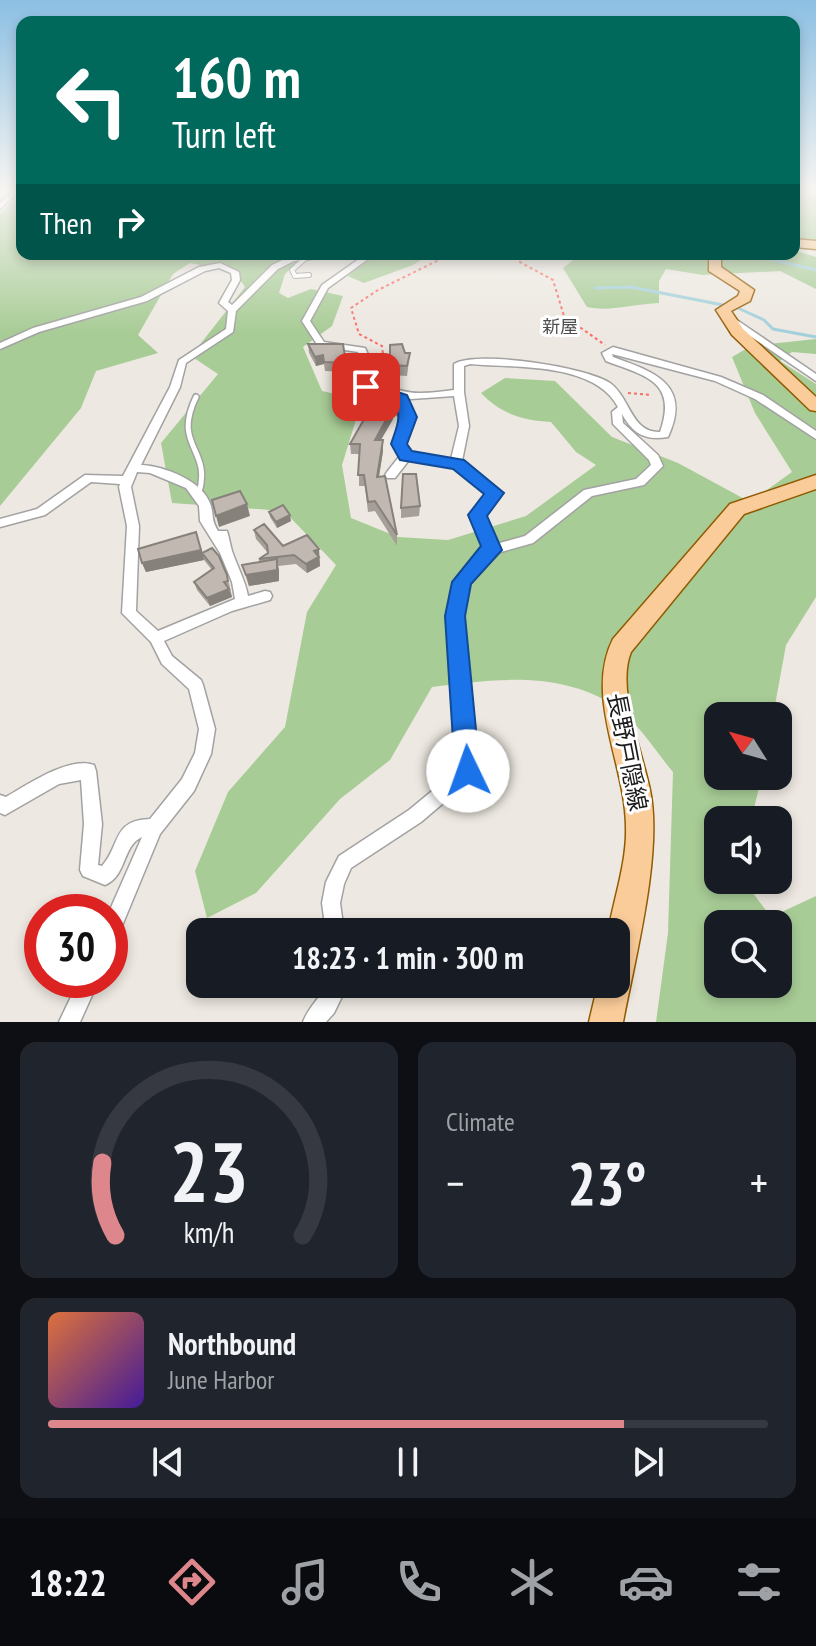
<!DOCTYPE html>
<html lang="en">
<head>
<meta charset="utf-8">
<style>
	body { margin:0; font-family:"PT Sans Narrow","Noto Sans JP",sans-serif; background:#20242c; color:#f1f3f6; height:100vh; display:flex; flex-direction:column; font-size:30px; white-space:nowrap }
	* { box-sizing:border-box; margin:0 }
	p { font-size:26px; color:#9ea1a6 }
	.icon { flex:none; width:44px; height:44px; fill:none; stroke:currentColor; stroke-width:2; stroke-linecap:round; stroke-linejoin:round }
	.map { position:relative; height:1022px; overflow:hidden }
	.details { display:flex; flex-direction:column; gap:20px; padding:20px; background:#0d0f14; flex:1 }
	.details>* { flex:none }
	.guide { position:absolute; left:16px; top:16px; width:784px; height:244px; border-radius:16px; box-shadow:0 4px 12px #0003; background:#00695c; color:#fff; overflow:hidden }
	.needle { width:52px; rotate:307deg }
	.controls { position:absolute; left:704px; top:702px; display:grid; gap:16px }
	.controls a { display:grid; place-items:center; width:88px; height:88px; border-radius:16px; background:#171b24; box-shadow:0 4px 12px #0003; font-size:40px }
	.speed { position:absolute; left:24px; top:894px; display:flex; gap:16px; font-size:40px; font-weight:700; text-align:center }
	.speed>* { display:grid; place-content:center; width:104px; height:104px; border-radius:50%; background:#171b24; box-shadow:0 4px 12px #0003; line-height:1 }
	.speed .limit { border:12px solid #d22; background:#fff; color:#111 }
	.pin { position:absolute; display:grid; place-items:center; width:68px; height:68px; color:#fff; margin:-34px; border-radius:16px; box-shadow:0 4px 12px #0006 }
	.me { position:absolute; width:88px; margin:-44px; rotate:357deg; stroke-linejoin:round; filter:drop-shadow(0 0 6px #0008) }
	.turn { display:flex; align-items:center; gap:28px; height:168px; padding:0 24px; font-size:36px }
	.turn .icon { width:104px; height:104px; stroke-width:2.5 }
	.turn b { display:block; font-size:56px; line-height:68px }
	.then { display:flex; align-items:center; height:76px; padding:0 24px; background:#0003; gap:16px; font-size:30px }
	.big { font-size:60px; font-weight:700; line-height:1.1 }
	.details .card { flex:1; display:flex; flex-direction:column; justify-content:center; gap:12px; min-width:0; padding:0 28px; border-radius:16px; background:#20242c }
	.details .dial { align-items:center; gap:0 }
	.dial svg { height:208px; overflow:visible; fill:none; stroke:#363941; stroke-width:7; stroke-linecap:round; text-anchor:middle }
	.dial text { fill:#f1f3f6; stroke:none }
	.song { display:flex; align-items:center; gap:24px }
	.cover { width:96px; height:96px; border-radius:12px; background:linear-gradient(135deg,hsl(20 70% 55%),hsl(260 70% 35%)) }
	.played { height:8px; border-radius:4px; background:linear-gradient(90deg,#dd878d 80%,#363941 80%) }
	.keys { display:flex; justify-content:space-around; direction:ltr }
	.heat { display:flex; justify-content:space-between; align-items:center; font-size:44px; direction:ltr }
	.details .tiles { flex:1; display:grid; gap:20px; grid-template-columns:1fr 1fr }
	.card:last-child { grid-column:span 2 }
	.trip { position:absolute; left:186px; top:918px; width:444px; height:80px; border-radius:16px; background:#171b24; box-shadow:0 4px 12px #0003; font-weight:700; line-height:80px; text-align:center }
	.tabs { display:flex; height:128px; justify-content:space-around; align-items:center; background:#090b0e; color:#9ea1a6 }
	.tabs .icon { width:56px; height:56px }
	.tabs .active { color:#dd878d }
	.tabs b { font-size:36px; color:#f1f3f6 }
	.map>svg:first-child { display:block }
	.forest { fill:#a8cc96; fill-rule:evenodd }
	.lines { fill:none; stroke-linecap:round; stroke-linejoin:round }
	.stream { stroke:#a1d0db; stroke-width:3 }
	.service-far1-casing { stroke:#a2a2a2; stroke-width:6 }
	.service-casing { stroke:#a2a2a2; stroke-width:8 }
	.minor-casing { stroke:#a2a2a2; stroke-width:3 }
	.primary-casing { stroke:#915b02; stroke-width:3 }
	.path { stroke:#f86f67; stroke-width:2; stroke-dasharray:3 3; stroke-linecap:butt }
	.service-far1 { stroke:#fff; stroke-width:4 }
	.service { stroke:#fff; stroke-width:5 }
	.minor { fill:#fff; fill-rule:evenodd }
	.primary { fill:#facc99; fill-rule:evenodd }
	.wall { fill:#a69e98 }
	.shaded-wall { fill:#87817c }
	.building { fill:#c1b8b1; stroke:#87817c; stroke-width:2 }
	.route { fill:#1a73e8; stroke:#114b97; stroke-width:2 }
	.labels { text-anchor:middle; stroke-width:6; stroke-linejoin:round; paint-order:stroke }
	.far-neighbourhood-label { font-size:18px; fill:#4e4e4e; stroke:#fff }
	.near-street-label { font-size:24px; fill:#1b1b1b; stroke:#fff }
</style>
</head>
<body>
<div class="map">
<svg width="816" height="1022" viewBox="0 0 816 1022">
	<rect width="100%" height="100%" fill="#ede8e1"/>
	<path class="forest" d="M 794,190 L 816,190 L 816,240 L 797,251 L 816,257 L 816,289 L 780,271 L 703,275 L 666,269 L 659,281 L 659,303 C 634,304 610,312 587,307 L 563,268 L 581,254 L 794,254 Z
		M 22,193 L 22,254 L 304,254 L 285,274 L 279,293 L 288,298 L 311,289 L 343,296 L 332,326 L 303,347 L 322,391 L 362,400 L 342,465 L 351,518 L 398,537 L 448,540 L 526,516 L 596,465 L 576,452 L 551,422 C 522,420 501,414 481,393 L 505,378 L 555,381 L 612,437 L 678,463 L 750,502 L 792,472 L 755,413 L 732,357 L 751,346 L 816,339 L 816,354 L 792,352 L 780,361 L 816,384 L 816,597 L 786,645 L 773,716 L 718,716 L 718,776 L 762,776 L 751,820 L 718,820 L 718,880 L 743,880 L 771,917 L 816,896 L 816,1022 L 656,1022 L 668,933 L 673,772 C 656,752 638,722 616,707 C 561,670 493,679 432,687 L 390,760 L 340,799 L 256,893 L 207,918 L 195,871 L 228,792 L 285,727 L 307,612 L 336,565 L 284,511 L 172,503 L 161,443 L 218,374 L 191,356 L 245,287 L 235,272 L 190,263 L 173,274 L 138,335 L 158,353 L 96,371 L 81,408 L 0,506 L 0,213 ZM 718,924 L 778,924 L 778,984 L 718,984 Z
		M 374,254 L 430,254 L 413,265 L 364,283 L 348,276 Z"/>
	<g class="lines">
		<path class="stream" d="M 705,254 L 765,258 L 816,270
			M 595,288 L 631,287 L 723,305
			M 740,309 L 764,320 L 773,329 L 816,337"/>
		<g class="service-far1-casing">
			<path id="service-far1" d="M 308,256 L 292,270 L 295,276 L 309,275"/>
		</g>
		<g class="service-casing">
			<path id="service" d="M 399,395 L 409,417 L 399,438 L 406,456
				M 196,397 C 172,447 212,448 199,493"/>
		</g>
		<g class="minor-casing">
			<path id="minor" d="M 14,190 L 21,190 L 0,209 L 0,203 Z
				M 315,254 L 339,254 L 335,256 L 294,261 L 278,269 L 236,311 L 233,332 L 186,363 L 180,387 L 141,465 C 164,466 204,481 211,506 C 214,518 211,519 218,531 L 227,531 C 229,537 230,544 232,551 C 237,566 245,580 248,596 L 265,591 L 270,592 L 272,596 L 270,600 L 232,611 L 164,641 L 172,656 L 201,680 L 203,685 L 215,729 L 211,754 L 194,791 L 160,834 L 117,938 L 110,940 L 109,912 L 142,837 C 122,846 127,876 105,885 L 83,876 L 80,870 L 84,824 L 81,780 L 59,784 L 5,815 L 0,813 L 0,795 L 6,797 C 27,785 69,756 94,765 L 96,771 L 102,824 L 98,865 L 102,866 C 121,845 112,820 150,819 L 182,779 L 195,753 L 199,729 L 189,689 L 162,664 L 151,642 L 122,613 L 127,526 L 119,487 L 120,484 L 91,482 L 45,515 L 0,527 L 0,519 L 37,509 L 85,475 L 123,476 L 170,387 L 179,360 L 226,329 L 228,311 L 219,303 L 232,280 L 231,273 L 219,268 L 205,271 L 147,301 L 39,332 L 0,349 L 0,343 L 33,328 L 141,297 L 199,267 L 220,263 L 239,272 L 240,280 L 228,302 L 232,305 L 272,265 L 289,257 ZM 137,472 L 150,473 L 186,488 L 199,506 L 200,521 L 220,553 L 232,582 L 235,599 L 158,631 L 136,611 L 139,526 L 131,487 Z
				M 366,254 L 375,254 L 328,288 L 310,321 L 324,342 L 365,348 C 370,358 373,369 380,377 C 398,399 429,393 454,390 L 454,364 C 477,350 586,367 610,383 C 630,397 631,433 660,432 C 678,381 645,376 606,361 L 602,353 L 613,347 L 721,377 L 763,395 L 816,431 L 816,439 L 755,399 L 715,381 L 612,354 L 613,357 C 655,372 692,385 668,437 C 645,441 633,434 622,414 L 623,423 L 658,455 L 663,466 L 644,485 L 592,496 L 533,543 L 490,555 L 468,584 L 462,616 L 476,771 L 474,777 L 421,822 L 351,868 L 344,884 L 340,903 L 344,932 L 326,932 L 322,903 L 326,882 L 339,856 L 409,810 L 460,768 L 448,616 L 455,582 L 482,548 L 484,547 L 472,515 L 488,494 L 454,467 L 409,460 L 395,478 L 387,478 L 385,475 L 387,472 L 402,453 L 406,452 L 451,459 L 459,426 L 454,396 L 411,399 L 367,390 L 354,392 L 354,388 L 366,384 L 378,387 L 364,368 L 358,352 L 318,346 L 302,321 L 322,285 ZM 470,364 C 515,368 594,362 618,407 L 612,412 L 613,424 L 649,460 L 651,465 L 636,479 L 584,490 L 525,536 L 496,544 L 484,515 L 501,493 L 462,461 L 469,426 L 464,392 L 464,366 Z
				M 728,314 L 816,374 L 816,381 L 725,319 L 725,315 Z
				M 79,980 L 99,980 L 80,1022 L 59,1022 Z
				M 327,984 L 348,984 L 334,1013 L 326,1022 L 303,1022 C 308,1008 320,998 327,984 Z"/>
		</g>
		<g class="primary-casing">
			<path id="primary" d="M 794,239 L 816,241 L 816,249 L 794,247 Z
				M 709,254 L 721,254 L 721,267 L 754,290 L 750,301 L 731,311 L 743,329 L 816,397 L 816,411 L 810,410 L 732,335 L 716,310 L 738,296 L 740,291 L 709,271 Z
				M 816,475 L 816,489 L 744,514 L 631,652 C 616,688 642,751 650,790 C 663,852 635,958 623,1022 L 589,1022 L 598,984 L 616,984 L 616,932 L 608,932 C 614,899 627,861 626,828 C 626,765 584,697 613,639 L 730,504 Z"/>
		</g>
		<path class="path" d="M 526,254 L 518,261 L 553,280 L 564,316 L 605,345
			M 385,371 L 382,346 L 359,334 L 351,308 L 378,290 L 451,254
			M 628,393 L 652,395"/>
		<use href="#service-far1" class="service-far1"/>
		<use href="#service" class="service"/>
		<use href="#minor" class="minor"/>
		<use href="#primary" class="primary"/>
	</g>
	<path class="wall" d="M 308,344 L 346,363 L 347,372 L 325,371 L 324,364 L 316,366 L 309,353 Z
		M 390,345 L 405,353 L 410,353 L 407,376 L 390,375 Z
		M 382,387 L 402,406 L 401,422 L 392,410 L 393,419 L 381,440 L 383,440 L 383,451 L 379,477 L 397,535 L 397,546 L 375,511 L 368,512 L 365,486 L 359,486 L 359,454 L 351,454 L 350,444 L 392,409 L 383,396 Z
		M 420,506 L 419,516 L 401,518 L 401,508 Z
		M 269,512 L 291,521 L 277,528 L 270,517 Z
		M 254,530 L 283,546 L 320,558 L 319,559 L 320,566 L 307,573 L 296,564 L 278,566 L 279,581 L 249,586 L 242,565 L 259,562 L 259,559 L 268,553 L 256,539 Z
		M 203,552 L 229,583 L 232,597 L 210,606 L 197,590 L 194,582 L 212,570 L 204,560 L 146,572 L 142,563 Z"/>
	<path class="shaded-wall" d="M 323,355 L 324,364 L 316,366 L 315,357 Z
		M 392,409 L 393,419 L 375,450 L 375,440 Z
		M 383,440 L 383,451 L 377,488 L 377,477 Z
		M 247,504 L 250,516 L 219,527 L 216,516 Z
		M 290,515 L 291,521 L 277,528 L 276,522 Z
		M 196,532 L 205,560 L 202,553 L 204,560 L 146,572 L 142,563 Z
		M 319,549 L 320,566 L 307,573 L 306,564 L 314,551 Z
		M 277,559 L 279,570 L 279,581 L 249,586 L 246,575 Z
		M 229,589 L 232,597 L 210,606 L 207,598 Z"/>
	<path class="building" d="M 308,344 L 343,344 L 346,363 L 324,362 L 323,355 L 315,357 Z
		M 402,344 L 405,353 L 410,353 L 407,366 L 390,365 L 390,345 Z
		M 382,387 L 394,390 L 402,406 L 401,413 Z
		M 372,405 L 392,409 L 375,440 L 383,440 L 377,477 L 385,476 L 397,535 L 375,501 L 368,502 L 364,475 L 358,475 L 360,444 L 350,444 Z
		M 403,474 L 416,474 L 420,506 L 401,508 Z
		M 240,491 L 247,504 L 216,516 L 212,500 Z
		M 283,505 L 290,515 L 276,522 L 269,512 Z
		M 264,524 L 283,546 L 307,535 L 319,549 L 314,551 L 319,557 L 306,564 L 294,555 L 259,559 L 268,553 L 267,545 L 254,530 Z
		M 196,532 L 201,550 L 142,563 L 138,549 Z
		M 212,548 L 219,556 L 227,575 L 228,581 L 224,582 L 229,589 L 207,598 L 194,582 L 214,568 L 202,553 Z
		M 277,559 L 277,570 L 246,575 L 242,565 Z"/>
	<linearGradient id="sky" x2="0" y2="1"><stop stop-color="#8bbfe3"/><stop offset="0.57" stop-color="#f7f5f2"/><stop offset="1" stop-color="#f7f5f2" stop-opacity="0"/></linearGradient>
	<rect width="816" height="333" fill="url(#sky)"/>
	<path class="route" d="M 366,382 L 407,395 L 417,417 L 407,444 L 412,451 L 464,460 L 504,493 L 487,516 L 502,550 L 471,584 L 465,616 L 480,771 L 477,780 L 468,783 L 459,780 L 455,771 L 445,616 L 452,582 L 481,546 L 468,515 L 484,494 L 453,469 L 400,460 L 391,444 C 397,426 403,416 393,398 L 361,390 L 359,387 Z"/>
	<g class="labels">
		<g class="far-neighbourhood-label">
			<text x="560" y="333">新屋</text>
		</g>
		<g class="near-street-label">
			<text transform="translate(627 752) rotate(79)" y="8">長野戸隠線</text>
		</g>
	</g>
</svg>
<div class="controls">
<a><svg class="needle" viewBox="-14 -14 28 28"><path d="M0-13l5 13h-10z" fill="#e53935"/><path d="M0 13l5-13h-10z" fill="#9ea1a6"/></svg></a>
<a><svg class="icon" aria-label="sound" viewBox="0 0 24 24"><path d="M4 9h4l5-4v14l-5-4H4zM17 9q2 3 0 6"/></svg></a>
<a><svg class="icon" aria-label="search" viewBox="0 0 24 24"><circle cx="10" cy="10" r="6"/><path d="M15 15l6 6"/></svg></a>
</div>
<div class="speed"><div class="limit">30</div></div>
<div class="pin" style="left:366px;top:387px;background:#d93025"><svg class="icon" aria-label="arrive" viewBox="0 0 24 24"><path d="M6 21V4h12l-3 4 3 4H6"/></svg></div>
<svg class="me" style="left:468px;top:771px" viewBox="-20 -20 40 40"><circle r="19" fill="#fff"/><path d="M0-13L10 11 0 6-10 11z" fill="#1a73e8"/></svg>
<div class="trip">18:23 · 1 min · 300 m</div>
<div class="guide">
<div class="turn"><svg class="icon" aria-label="left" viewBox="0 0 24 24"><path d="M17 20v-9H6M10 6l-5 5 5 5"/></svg><div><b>160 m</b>Turn left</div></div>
<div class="then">Then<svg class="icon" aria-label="right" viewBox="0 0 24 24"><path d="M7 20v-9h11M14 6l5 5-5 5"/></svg></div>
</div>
</div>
<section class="details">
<div class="tiles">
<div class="card dial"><svg viewBox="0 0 100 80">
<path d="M14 69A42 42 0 1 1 86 69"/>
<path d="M14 69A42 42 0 0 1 9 41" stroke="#dd878d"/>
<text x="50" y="56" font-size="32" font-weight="700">23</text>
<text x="50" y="72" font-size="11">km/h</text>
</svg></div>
<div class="card"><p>Climate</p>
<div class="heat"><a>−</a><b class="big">23°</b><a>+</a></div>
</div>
<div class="card">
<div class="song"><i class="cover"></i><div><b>Northbound</b><p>June Harbor</p></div></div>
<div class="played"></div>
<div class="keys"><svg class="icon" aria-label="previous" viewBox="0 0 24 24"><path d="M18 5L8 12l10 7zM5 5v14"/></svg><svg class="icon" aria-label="pause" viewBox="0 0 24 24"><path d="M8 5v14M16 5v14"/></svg><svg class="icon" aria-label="next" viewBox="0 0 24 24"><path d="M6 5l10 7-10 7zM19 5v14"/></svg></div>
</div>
</div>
</section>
<nav class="tabs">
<b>18:22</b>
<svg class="icon active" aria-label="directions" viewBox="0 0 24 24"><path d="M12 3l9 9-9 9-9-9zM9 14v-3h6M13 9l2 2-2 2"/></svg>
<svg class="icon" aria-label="music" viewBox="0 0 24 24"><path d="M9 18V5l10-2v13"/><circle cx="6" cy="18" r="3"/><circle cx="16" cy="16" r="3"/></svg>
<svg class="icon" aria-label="phone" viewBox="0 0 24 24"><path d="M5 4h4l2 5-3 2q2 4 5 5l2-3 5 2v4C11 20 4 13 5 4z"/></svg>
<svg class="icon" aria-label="climate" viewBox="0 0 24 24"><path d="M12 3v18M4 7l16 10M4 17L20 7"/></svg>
<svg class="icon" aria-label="car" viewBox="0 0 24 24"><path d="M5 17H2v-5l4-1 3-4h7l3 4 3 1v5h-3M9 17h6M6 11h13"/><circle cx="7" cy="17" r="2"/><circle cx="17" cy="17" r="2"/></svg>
<svg class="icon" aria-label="filters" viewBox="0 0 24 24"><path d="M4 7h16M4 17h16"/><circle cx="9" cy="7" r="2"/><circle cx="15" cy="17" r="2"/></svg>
</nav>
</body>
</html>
